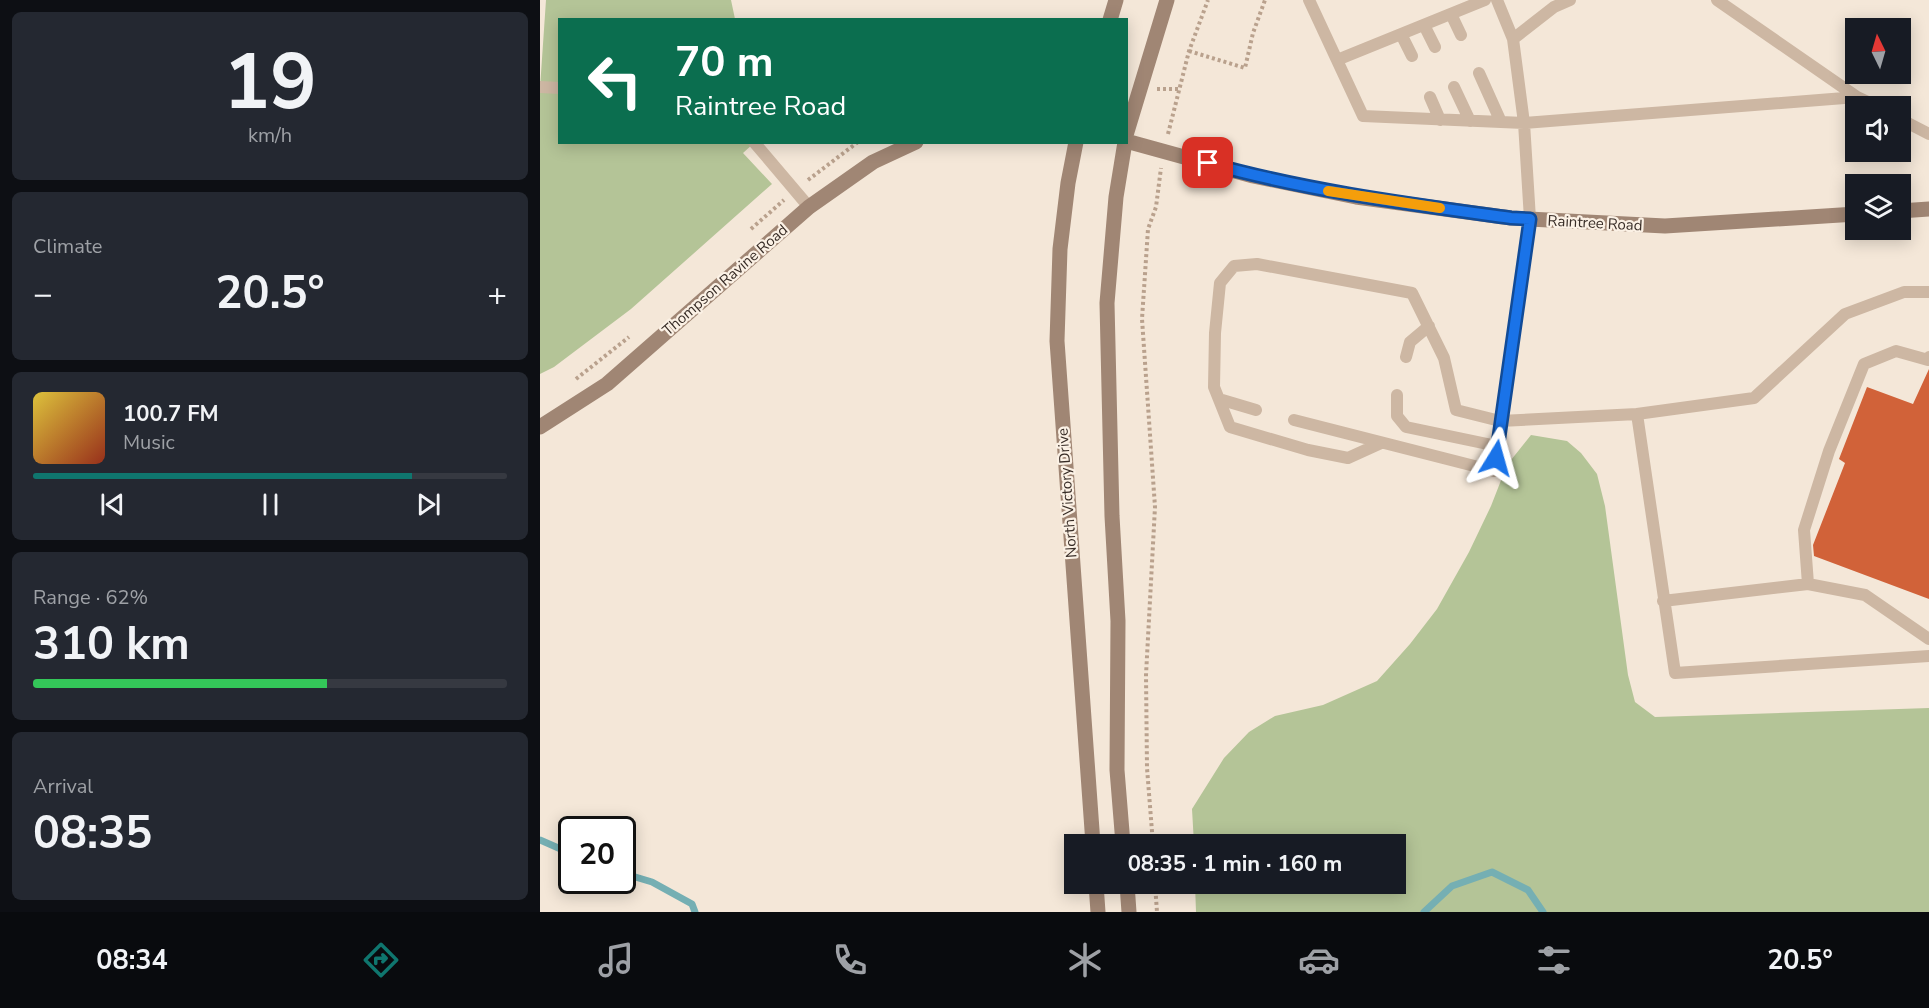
<!DOCTYPE html>
<html lang="en">
<head>
<meta charset="utf-8">
<style>
	body { margin:0; font-family:"Nunito Sans",sans-serif; background:#242831; color:#f1f3f6; height:100vh; display:flex; flex-direction:column; font-size:22px; white-space:nowrap }
	* { box-sizing:border-box; margin:0 }
	p { font-size:20px; color:#9ea1a6 }
	.icon { flex:none; width:33px; height:33px; fill:none; stroke:currentColor; stroke-width:2; stroke-linecap:round; stroke-linejoin:round }
	.map { position:relative; flex:1; overflow:hidden }
	.drawer { display:flex; flex-direction:column; gap:12px; padding:12px; background:#0d0f14; width:540px }
	.drawer>* { flex:none }
	.guide { position:absolute; left:18px; top:18px; width:570px; height:126px; border-radius:0px; box-shadow:0 3px 15px #0003; background:#0b6e4f; color:#fff; overflow:hidden }
	.needle { width:39px; rotate:355deg }
	.controls { position:absolute; left:1305px; top:18px; display:grid; gap:12px }
	.controls a { display:grid; place-items:center; width:66px; height:66px; border-radius:0px; background:#171b24; box-shadow:0 3px 15px #0003; font-size:30px }
	.speed { position:absolute; left:18px; top:816px; display:flex; gap:12px; font-size:30px; font-weight:700; text-align:center }
	.speed>* { display:grid; place-content:center; width:78px; height:78px; border-radius:50%; background:#171b24; box-shadow:0 3px 15px #0003; line-height:1 }
	.speed .limit { border:3px solid #111; border-radius:9px; background:#fff; color:#111 }
	.pin { position:absolute; display:grid; place-items:center; width:51px; height:51px; color:#fff; margin:-26px; border-radius:12px; box-shadow:0 3px 9px #0006 }
	.me { position:absolute; width:66px; margin:-33px; rotate:8deg; stroke-linejoin:round; filter:drop-shadow(0 0 4px #0008) }
	.turn { display:flex; align-items:center; gap:21px; height:126px; padding:0 18px; font-size:27px }
	.turn .icon { width:78px; height:78px; stroke-width:2.5 }
	.turn b { display:block; font-size:42px; line-height:51px }
	.big { font-size:45px; font-weight:700; line-height:1.1 }
	.drawer .card { flex:1; display:flex; flex-direction:column; justify-content:center; gap:9px; min-width:0; padding:0 21px; border-radius:9px; background:#242831 }
	.drawer .dial { align-items:center; gap:0 }
	.dial b { font-size:78px; line-height:1 }
	.song { display:flex; align-items:center; gap:18px }
	.cover { width:72px; height:72px; border-radius:9px; background:linear-gradient(135deg,hsl(50 70% 55%),hsl(10 70% 35%)) }
	.played { height:6px; border-radius:3px; background:linear-gradient(90deg,#0f766e 80%,#363941 80%) }
	.keys { display:flex; justify-content:space-around; direction:ltr }
	.heat { display:flex; justify-content:space-between; align-items:center; font-size:33px; direction:ltr }
	.charge { height:9px; border-radius:4px; background:linear-gradient(90deg,#34c759 62%,#363941 0) }
	.trip { position:absolute; left:524px; top:834px; width:342px; height:60px; border-radius:0px; background:#171b24; box-shadow:0 3px 15px #0003; font-weight:700; line-height:60px; text-align:center }
	.tab-bar { display:flex; height:96px; justify-content:space-around; align-items:center; background:#090b0e; color:#9ea1a6 }
	.tab-bar .icon { width:42px; height:42px }
	.tab-bar .selected { color:#0f766e }
	.tab-bar b { font-size:27px; color:#f1f3f6 }
	main { display:flex; flex:1; min-height:0 }
	.map>svg:first-child { display:block }
	.green { fill:#b4c497 }
	.lines { fill:none; stroke-linecap:round; stroke-linejoin:round }
	.stream { stroke:#75afb3; stroke-width:7 }
	.building { fill:#d16239 }
	.path { stroke:#b9a18d; stroke-width:4; stroke-dasharray:3 3; stroke-linecap:butt }
	.lane { stroke:#cdb7a3; stroke-width:12 }
	.secondary { stroke:#a08674; stroke-width:15 }
	.route-casing { stroke:#114b97; stroke-width:15 }
	.route { stroke:#1a73e8; stroke-width:10 }
	.slow { stroke:#f59e0b; stroke-width:10 }
	.labels { text-anchor:middle; stroke-width:4.5; stroke-linejoin:round; paint-order:stroke }
	.street-label { font-size:15px; fill:#372c26; stroke:#fbf1e5 }
</style>
</head>
<body>
<main>
<section class="drawer">
<div class="card dial"><b>19</b><p>km/h</p></div>
<div class="card"><p>Climate</p>
<div class="heat"><a>−</a><b class="big">20.5°</b><a>+</a></div>
</div>
<div class="card">
<div class="song"><i class="cover"></i><div><b>100.7 FM</b><p>Music</p></div></div>
<div class="played"></div>
<div class="keys"><svg class="icon" aria-label="previous" viewBox="0 0 24 24"><path d="M18 5L8 12l10 7zM5 5v14"/></svg><svg class="icon" aria-label="pause" viewBox="0 0 24 24"><path d="M8 5v14M16 5v14"/></svg><svg class="icon" aria-label="next" viewBox="0 0 24 24"><path d="M6 5l10 7-10 7zM19 5v14"/></svg></div>
</div>
<div class="card"><p>Range · 62%</p><b class="big">310 km</b><div class="charge"></div></div>
<div class="card"><p>Arrival</p><b class="big">08:35</b></div>
</section>
<div class="map">
<svg width="1389" height="912" viewBox="0 0 1389 912">
	<rect width="100%" height="100%" fill="#f4e7d8"/>
	<path class="green" d="M 6,0 L 191,0 L 195,19 L 20,20 L 20,142 L 214,143 L 203,153 L 232,184 L 91,309 L 14,367 L 0,374 L 0,88 Z
		M 991,435 L 1027,441 L 1041,453 L 1057,474 L 1065,506 L 1088,675 L 1095,702 L 1115,717 L 1389,708 L 1389,912 L 656,912 L 655,884 L 855,884 L 855,844 L 654,844 L 652,809 L 684,758 L 709,732 L 735,716 L 783,705 L 837,681 L 870,644 L 897,609 L 929,552 L 951,506 L 967,465 Z"/>
	<g class="lines">
		<path class="stream" d="M 0,840 L 32,854
			M 82,873 L 112,882 L 152,904 L 155,912
			M 884,912 L 912,886 L 952,872 L 988,890 L 1003,912"/>
	</g>
	<path class="building" d="M 1389,369 L 1389,599 L 1274,556 L 1273,545 L 1305,463 L 1299,459 L 1327,387 L 1373,404 Z"/>
	<g class="lines">
		<path class="path" d="M 649,51 L 705,68 L 713,33 L 725,0
			M 617,89 L 639,89
			M 628,134 L 649,51 L 668,0
			M 268,180 L 318,142
			M 211,229 L 244,200
			M 36,379 L 89,337
			M 613,844 L 607,768 L 606,675 L 615,507 L 602,319 L 608,229 L 616,207 L 621,168
			M 615,884 L 617,912"/>
		<path class="lane" d="M 769,0 L 823,116 L 984,123 L 1317,97 L 1336,106
			M 1177,0 L 1317,97
			M 911,14 L 921,35
			M 884,25 L 895,47
			M 861,34 L 872,56
			M 973,39 L 1014,7 L 1030,0
			M 797,60 L 945,0
			M 939,73 L 961,122
			M 0,87 L 20,88
			M 914,87 L 930,121
			M 890,97 L 900,120
			M 1360,119 L 1389,134
			M 214,142 L 269,207
			M 866,357 L 870,342 L 889,326
			M 857,395 L 857,416 L 866,427 L 957,446
			M 679,399 L 716,410
			M 1097,414 L 1135,673 L 1389,656
			M 754,420 L 954,471 L 990,219 L 984,123 L 973,39 L 957,0
			M 841,443 L 808,458 L 768,450 L 690,427 L 674,387 L 675,333 L 680,283 L 694,266 L 717,264 L 872,293 L 904,358 L 916,410 L 960,421 L 1097,414 L 1214,398 L 1305,314 L 1364,292 L 1389,292
			M 1268,584 L 1264,530 L 1289,451 L 1324,364 L 1356,351 L 1388,360 L 1389,357
			M 1123,601 L 1268,584 L 1325,595 L 1389,639"/>
		<path class="secondary" d="M 570,20 L 576,0
			M 586,135 L 627,0
			M 586,141 L 713,176 L 816,197 L 971,218 L 1125,226 L 1316,214
			M 536,142 L 528,183 L 520,249 L 517,341 L 553,844
			M 1360,211 L 1389,209
			M 0,427 L 67,384 L 269,207 L 333,162 L 376,142
			M 583,844 L 577,770 L 578,621 L 572,516 L 567,303 L 576,197 L 585,142
			M 556,884 L 558,912
			M 587,884 L 589,912"/>
	</g>
	<g class="lines">
		<g class="route-casing">
			<path id="route" d="M 668,163 C 768,191 869,204 971,218 L 990,219 L 956,458"/>
		</g>
		<use href="#route" class="route"/>
		<path class="slow" d="M 788,191 L 900,208"/>
	</g>
	<g class="labels">
		<g class="street-label">
			<text transform="translate(1055 223) rotate(3)" y="5">Raintree Road</text>
			<text transform="translate(185 280) rotate(-41)" y="5">Thompson Ravine Road</text>
			<text transform="translate(527 493) rotate(-94)" y="5">North Victory Drive</text>
		</g>
	</g>
</svg>
<div class="controls">
<a><svg class="needle" viewBox="-14 -14 28 28"><path d="M0-13l5 13h-10z" fill="#e53935"/><path d="M0 13l5-13h-10z" fill="#9ea1a6"/></svg></a>
<a><svg class="icon" aria-label="sound" viewBox="0 0 24 24"><path d="M4 9h4l5-4v14l-5-4H4zM17 9q2 3 0 6"/></svg></a>
<a><svg class="icon" aria-label="layers" viewBox="0 0 24 24"><path d="M12 4l9 5-9 5-9-5zM3 14l9 5 9-5"/></svg></a>
</div>
<div class="speed"><div class="limit">20</div></div>
<div class="pin" style="left:668px;top:163px;background:#d93025"><svg class="icon" aria-label="arrive" viewBox="0 0 24 24"><path d="M6 21V4h12l-3 4 3 4H6"/></svg></div>
<svg class="me" style="left:956px;top:458px" viewBox="-20 -20 40 40"><path d="M0-17L14 15 0 8-14 15z" fill="#1a73e8" stroke="#fff" stroke-width="4"/></svg>
<div class="trip">08:35 · 1 min · 160 m</div>
<div class="guide">
<div class="turn"><svg class="icon" aria-label="left" viewBox="0 0 24 24"><path d="M17 20v-9H6M10 6l-5 5 5 5"/></svg><div><b>70 m</b>Raintree Road</div></div>
</div>
</div>
</main>
<nav class="tab-bar">
<b>08:34</b>
<svg class="icon selected" aria-label="directions" viewBox="0 0 24 24"><path d="M12 3l9 9-9 9-9-9zM9 14v-3h6M13 9l2 2-2 2"/></svg>
<svg class="icon" aria-label="music" viewBox="0 0 24 24"><path d="M9 18V5l10-2v13"/><circle cx="6" cy="18" r="3"/><circle cx="16" cy="16" r="3"/></svg>
<svg class="icon" aria-label="phone" viewBox="0 0 24 24"><path d="M5 4h4l2 5-3 2q2 4 5 5l2-3 5 2v4C11 20 4 13 5 4z"/></svg>
<svg class="icon" aria-label="climate" viewBox="0 0 24 24"><path d="M12 3v18M4 7l16 10M4 17L20 7"/></svg>
<svg class="icon" aria-label="car" viewBox="0 0 24 24"><path d="M5 17H2v-5l4-1 3-4h7l3 4 3 1v5h-3M9 17h6M6 11h13"/><circle cx="7" cy="17" r="2"/><circle cx="17" cy="17" r="2"/></svg>
<svg class="icon" aria-label="filters" viewBox="0 0 24 24"><path d="M4 7h16M4 17h16"/><circle cx="9" cy="7" r="2"/><circle cx="15" cy="17" r="2"/></svg>
<b>20.5°</b>
</nav>
</body>
</html>
